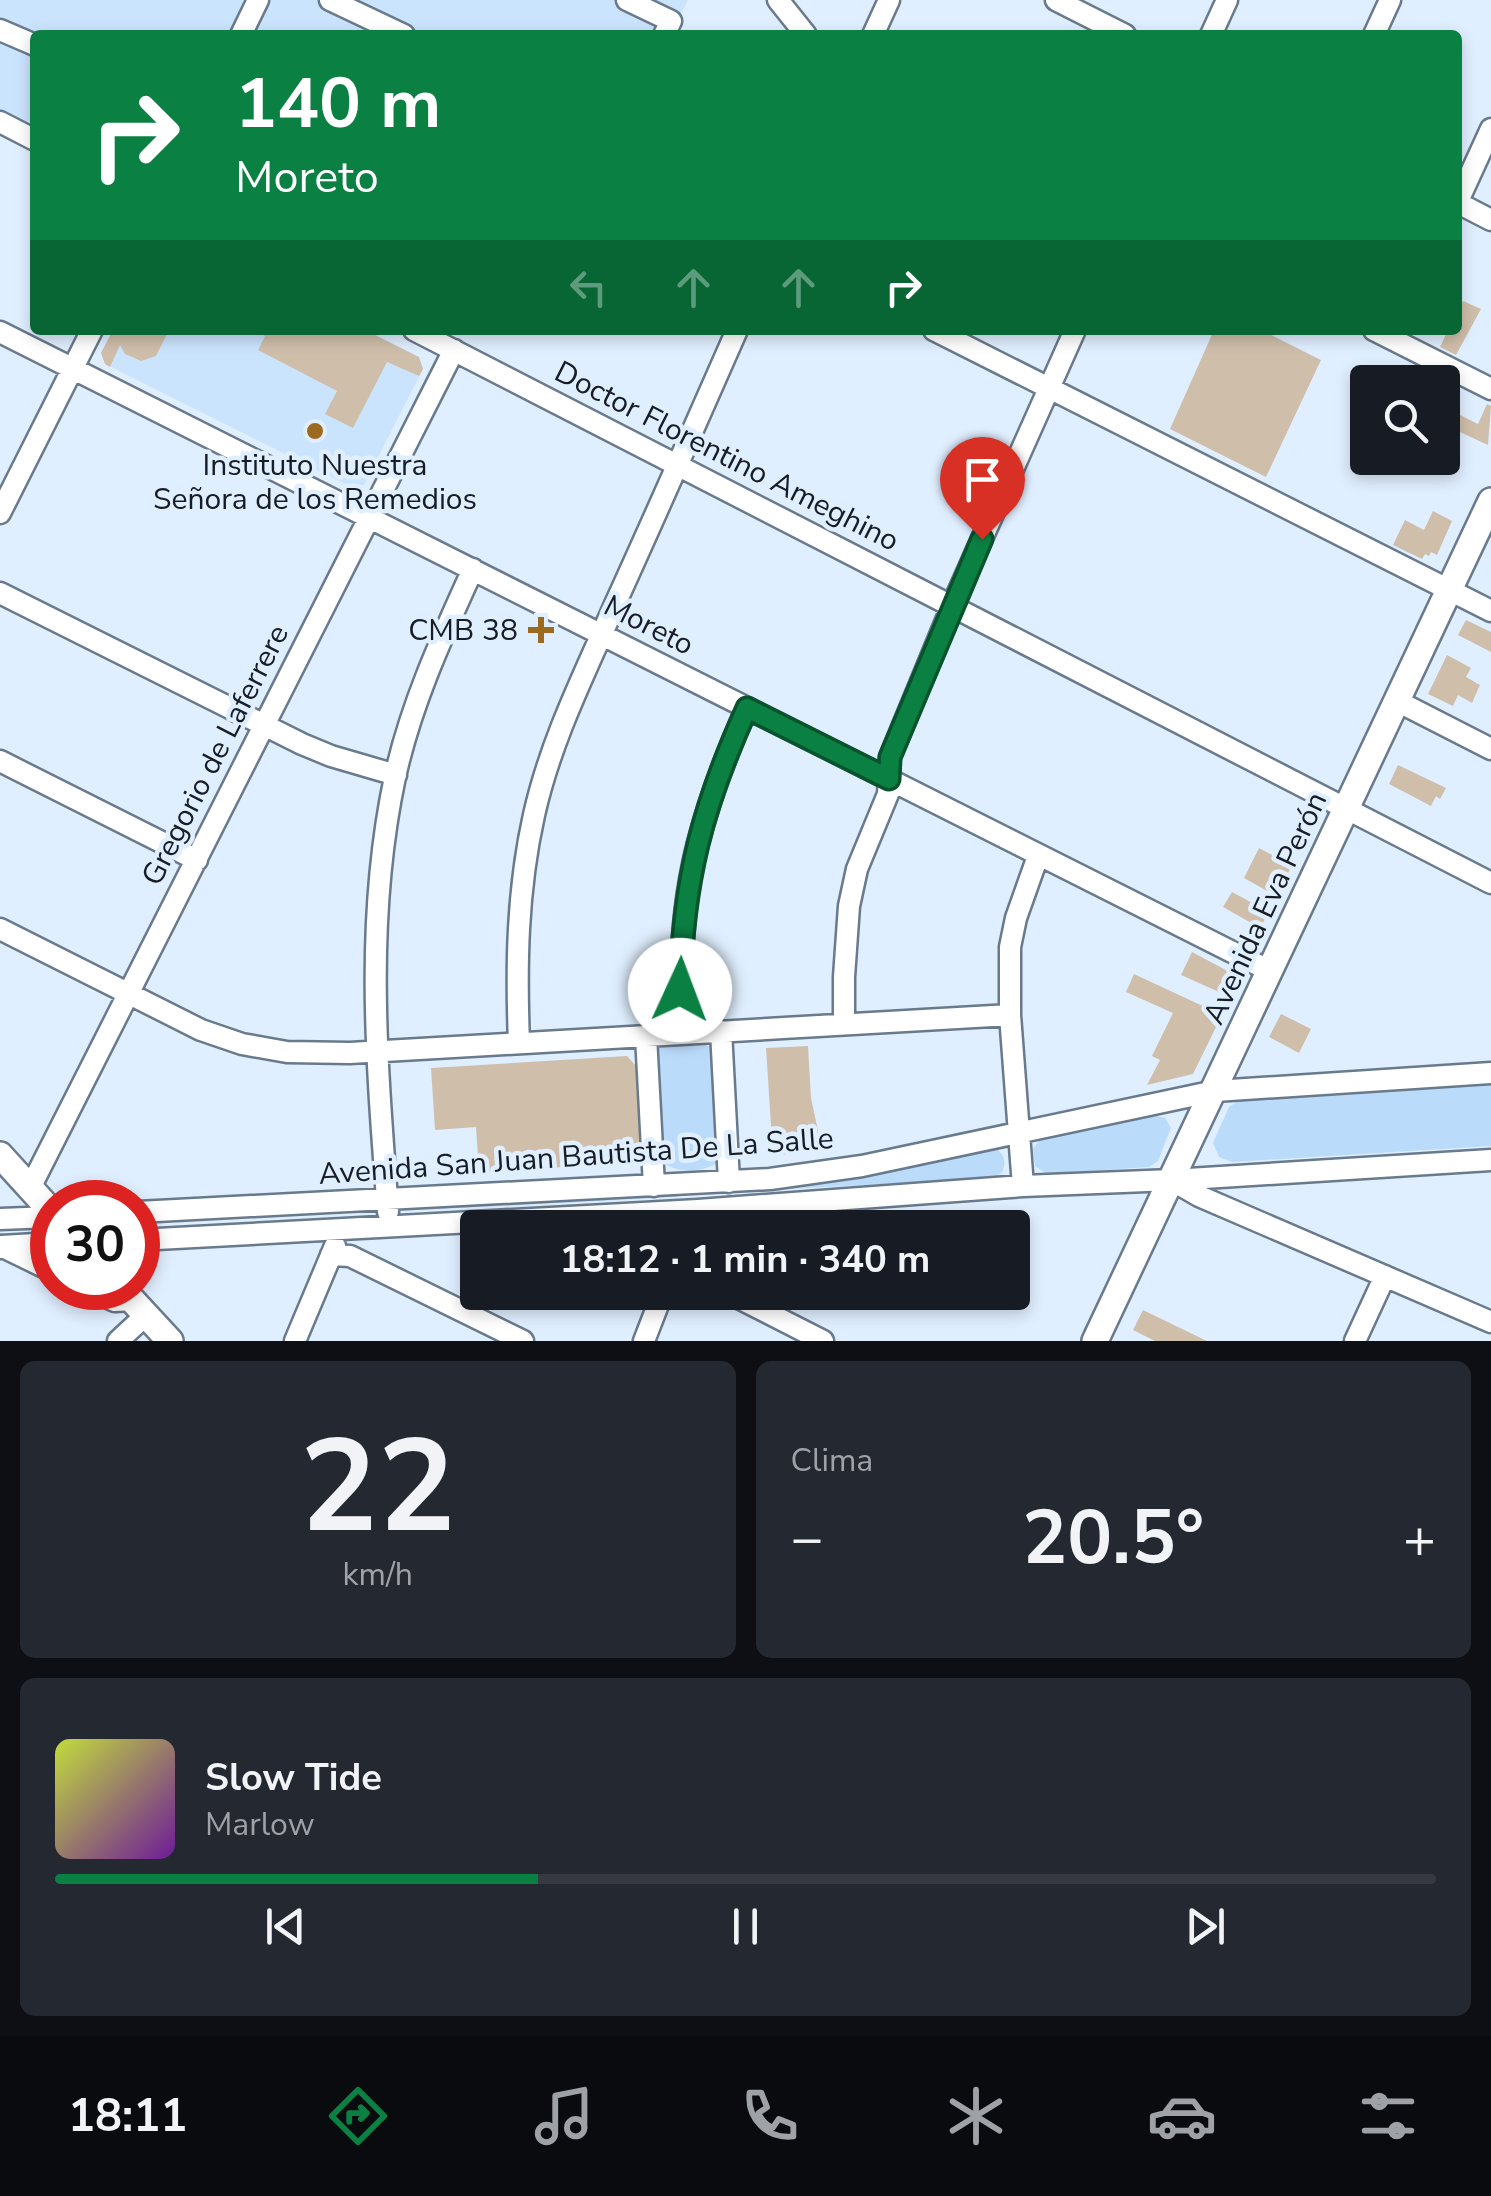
<!DOCTYPE html>
<html lang="es">
<head>
<meta charset="utf-8">
<style>
	body { margin:0; font-family:"Nunito Sans",sans-serif; background:#242831; color:#f1f3f6; height:100vh; display:flex; flex-direction:column; font-size:38px; white-space:nowrap }
	* { box-sizing:border-box; margin:0 }
	p { font-size:32px; color:#9ea1a6 }
	.icon { flex:none; width:55px; height:55px; fill:none; stroke:currentColor; stroke-width:2; stroke-linecap:round; stroke-linejoin:round }
	.map { position:relative; height:1341px; overflow:hidden }
	.panel { display:flex; flex-direction:column; gap:20px; padding:20px; background:#0d0f14; flex:1 }
	.panel>* { flex:none }
	.hud { position:absolute; left:30px; top:30px; width:1432px; height:305px; border-radius:10px; box-shadow:0 5px 15px #0003; background:#0b8043; color:#fff; overflow:hidden }
	.buttons { position:absolute; left:1350px; top:365px; display:grid; gap:20px }
	.buttons a { display:grid; place-items:center; width:110px; height:110px; border-radius:10px; background:#171b24; box-shadow:0 5px 15px #0003; font-size:50px }
	.speed { position:absolute; left:30px; top:1180px; display:flex; gap:20px; font-size:50px; font-weight:700; text-align:center }
	.speed>* { display:grid; place-content:center; width:130px; height:130px; border-radius:50%; background:#171b24; box-shadow:0 5px 15px #0003; line-height:1 }
	.speed .limit { border:15px solid #d22; background:#fff; color:#111 }
	.pin { position:absolute; display:grid; place-items:center; width:85px; height:85px; color:#fff; margin:-102px -42px; border-radius:50% 50% 50% 0; rotate:-45deg; box-shadow:0 0 10px #0007 }
	.pin .icon { rotate:45deg }
	.me { position:absolute; width:110px; margin:-55px; rotate:2deg; stroke-linejoin:round; filter:drop-shadow(0 0 8px #0008) }
	.turn { display:flex; align-items:center; gap:35px; height:210px; padding:0 40px; font-size:45px }
	.turn .icon { width:130px; height:130px; stroke-width:2.5 }
	.turn b { display:block; font-size:70px; line-height:85px }
	.lanes { display:flex; align-items:center; height:95px; padding:0 40px; background:#0003; justify-content:center; gap:50px; direction:ltr }
	.lanes .off { opacity:.35 }
	.big { font-size:75px; font-weight:700; line-height:1.1 }
	.panel .card { flex:1; display:flex; flex-direction:column; justify-content:center; gap:15px; min-width:0; padding:0 35px; border-radius:15px; background:#242831 }
	.panel .dial { align-items:center; gap:0 }
	.dial b { font-size:130px; line-height:1 }
	.song { display:flex; align-items:center; gap:30px }
	.cover { width:120px; height:120px; border-radius:15px; background:linear-gradient(135deg,hsl(70 70% 55%),hsl(280 70% 35%)) }
	.played { height:10px; border-radius:5px; background:linear-gradient(90deg,#0b8043 35%,#363941 35%) }
	.keys { display:flex; justify-content:space-around; direction:ltr }
	.heat { display:flex; justify-content:space-between; align-items:center; font-size:55px; direction:ltr }
	.panel .tiles { flex:1; display:grid; gap:20px; grid-template-columns:1fr 1fr }
	.card:last-child { grid-column:span 2 }
	.trip { position:absolute; left:460px; top:1210px; width:570px; height:100px; border-radius:10px; background:#171b24; box-shadow:0 5px 15px #0003; font-weight:700; line-height:100px; text-align:center }
	.menu { display:flex; height:160px; justify-content:space-around; align-items:center; background:#090b0e; color:#9ea1a6 }
	.menu .icon { width:70px; height:70px }
	.menu .selected { color:#0b8043 }
	.menu b { font-size:45px; color:#f1f3f6 }
	.map>svg:first-child { display:block }
	.built { fill:#cbe4fd }
	.green { fill:#bbdbfb }
	.building { fill:#cfbeaa }
	.lines { fill:none; stroke-linecap:round; stroke-linejoin:round }
	.minor-casing { stroke:#697a8c; stroke-width:25 }
	.major-casing { stroke:#697a8c; stroke-width:30 }
	.minor { stroke:#fff; stroke-width:20 }
	.major { stroke:#fff; stroke-width:25 }
	.route-casing { stroke:#07532c; stroke-width:25 }
	.route { stroke:#0b8043; stroke-width:18 }
	.poi-dot { fill:#9c6a1f; stroke:#e0efff; stroke-width:4 }
	.labels { text-anchor:middle; stroke-width:9; stroke-linejoin:round; paint-order:stroke }
	.street-label { font-size:30px; fill:#171d24; stroke:#e0efff }
	.poi-label { font-size:30px; fill:#171d24; stroke:#e0efff }
</style>
</head>
<body>
<div class="map">
<svg width="1491" height="1341" viewBox="0 0 1491 1341">
	<rect width="100%" height="100%" fill="#e0efff"/>
	<path class="built" d="M 0,0 L 250,0 L 232,35 L 35,35 L 35,130 L 0,113 Z
		M 271,0 L 688,0 L 670,35 L 249,35 L 261,11 Z
		M 113,330 L 365,330 L 419,357 L 423,369 L 364,485 L 353,488 L 105,364 L 101,353 Z"/>
	<path class="green" d="M 700,1041 L 714,1050 L 718,1162 C 704,1173 674,1174 662,1161 L 656,1051 L 666,1043 Z
		M 1491,1083 L 1491,1146 L 1232,1162 L 1219,1157 L 1213,1143 L 1229,1107 L 1241,1099 Z
		M 1152,1115 L 1165,1118 L 1171,1128 L 1158,1161 L 1149,1167 L 1047,1174 L 1035,1166 L 1033,1149 L 1042,1137 Z
		M 995,1148 C 1004,1153 1007,1163 1002,1172 L 995,1178 L 715,1193 L 822,1184 Z
		M 678,1194 L 677,1197 L 399,1211 L 400,1209 Z"/>
	<path class="building" d="M 1463,301 L 1481,309 L 1456,355 L 1440,347 L 1448,330 L 1458,330 L 1458,312 Z
		M 113,330 L 169,330 L 156,356 L 141,361 L 125,354 L 120,345 L 110,367 L 105,364 L 101,353 Z
		M 253,330 L 365,330 L 419,357 L 423,369 L 419,376 L 387,362 L 353,428 L 325,414 L 337,391 L 258,350 L 265,336 Z
		M 1214,330 L 1261,330 L 1321,360 L 1266,477 L 1170,429 Z
		M 1487,404 L 1491,406 L 1488,445 L 1449,427 L 1456,413 L 1478,424 Z
		M 1433,511 L 1452,521 L 1437,555 L 1431,552 L 1429,556 L 1425,554 L 1422,559 L 1393,545 L 1405,520 L 1424,530 Z
		M 1466,620 L 1491,632 L 1491,652 L 1458,635 Z
		M 1447,655 L 1471,668 L 1466,677 L 1480,685 L 1472,703 L 1458,695 L 1453,706 L 1428,694 Z
		M 1398,765 L 1446,788 L 1440,799 L 1436,796 L 1431,806 L 1389,784 Z
		M 1259,848 L 1291,865 L 1283,889 L 1274,895 L 1244,878 Z
		M 1232,892 L 1269,912 L 1260,928 L 1223,907 Z
		M 1192,952 L 1237,976 L 1228,996 L 1181,975 Z
		M 1134,974 L 1222,1015 L 1193,1074 L 1147,1085 L 1160,1060 L 1152,1056 L 1173,1013 L 1126,992 Z
		M 1281,1014 L 1311,1029 L 1299,1053 L 1269,1037 Z
		M 808,1046 L 811,1098 L 822,1149 L 773,1156 L 766,1048 Z
		M 627,1056 L 636,1066 L 641,1154 L 634,1163 L 479,1172 L 476,1127 L 435,1130 L 431,1068 Z
		M 1143,1310 L 1207,1341 L 1155,1341 L 1133,1330 Z"/>
	<g class="lines">
		<g class="minor-casing">
			<path id="minor" d="M 330,0 L 404,35
				M 627,0 L 671,21 L 664,35
				M 778,0 L 806,35
				M 1056,0 L 1125,35
				M 0,30 L 35,45
				M 241,35 L 258,0
				M 873,35 L 889,0
				M 1211,35 L 1227,0
				M 1374,35 L 1390,0
				M 0,122 L 35,140
				M 1458,201 L 1491,129
				M 1458,203 L 1491,220
				M 414,330 L 1491,883
				M 934,330 L 1491,611
				M 1374,330 L 1491,389
				M 0,332 L 1270,971
				M 0,513 L 92,330
				M 0,593 L 302,744 L 331,756 L 396,775
				M 1397,701 L 1491,749
				M 0,761 L 197,860
				M 0,929 L 201,1030 L 242,1044 L 287,1052 L 350,1053 L 1010,1015
				M 844,1024 L 844,977 L 849,906 L 857,869 L 888,794 L 890,757 L 952,606 L 1075,330
				M 721,1031 L 729,1182
				M 683,1034 C 675,906 695,824 747,708
				M 646,1036 L 654,1186
				M 519,1043 C 516,966 517,891 534,815 C 551,739 585,673 616,602 C 657,512 697,421 737,330
				M 1173,1181 L 1199,1196 L 1491,1322
				M 1023,1186 L 1010,1015 L 1010,947 L 1016,918 L 1038,856
				M 30,1188 L 454,350
				M 138,1212 L 770,1179 L 862,1166 L 1215,1091 L 1491,1073
				M 388,1212 C 377,1065 364,922 395,777 C 411,704 442,637 473,569
				M 0,1219 L 52,1217
				M 138,1240 L 698,1210 L 1023,1186 L 1172,1180 L 1491,1160
				M 2,1246 L 52,1243
				M 0,1248 L 1,1246 L 52,1271
				M 331,1255 L 350,1256 L 523,1341
				M 86,1288 L 115,1301 L 132,1300
				M 727,1292 L 823,1341
				M 118,1341 L 146,1315
				M 295,1341 L 335,1246
				M 644,1341 L 663,1292
				M 1355,1341 L 1385,1276"/>
		</g>
		<g class="major-casing">
			<path id="major" d="M 0,1155 L 52,1212
				M 121,1288 L 170,1341
				M 1095,1341 L 1491,501"/>
		</g>
		<use href="#minor" class="minor"/>
		<use href="#major" class="major"/>
	</g>
	<g class="lines">
		<g class="route-casing">
			<path id="route" d="M 680,990 C 683,881 702,807 747,708 L 889,779 L 890,757 L 982,539"/>
		</g>
		<use href="#route" class="route"/>
	</g>
	<g class="poi-dot">
		<circle cx="315" cy="431" r="10"/>
		<path d="M536 615h10v10h10v10h-10v10h-10v-10h-10v-10h10z"/>
	</g>
	<g class="labels">
		<g class="street-label">
			<text transform="translate(727 456) rotate(27)" y="10">Doctor Florentino Ameghino</text>
			<text transform="translate(649 625) rotate(27)" y="10">Moreto</text>
			<text transform="translate(215 755) rotate(-63)" y="10">Gregorio de Laferrere</text>
			<text transform="translate(1265 908) rotate(-65)" y="10">Avenida Eva Perón</text>
			<text transform="translate(576 1156) rotate(-4)" y="10">Avenida San Juan Bautista De La Salle</text>
		</g>
		<g class="poi-label">
			<text x="315" y="475">Instituto Nuestra<tspan x="315" dy="34">Señora de los Remedios</tspan></text>
			<text x="518" y="640" text-anchor="end">CMB 38</text>
		</g>
	</g>
</svg>
<div class="buttons">
<a><svg class="icon" aria-label="search" viewBox="0 0 24 24"><circle cx="10" cy="10" r="6"/><path d="M15 15l6 6"/></svg></a>
</div>
<div class="speed"><div class="limit">30</div></div>
<div class="pin" style="left:982px;top:539px;background:#d93025"><svg class="icon" aria-label="arrive" viewBox="0 0 24 24"><path d="M6 21V4h12l-3 4 3 4H6"/></svg></div>
<svg class="me" style="left:680px;top:990px" viewBox="-20 -20 40 40"><circle r="19" fill="#fff"/><path d="M0-13L10 11 0 6-10 11z" fill="#0b8043"/></svg>
<div class="trip">18:12 · 1 min · 340 m</div>
<div class="hud">
<div class="turn"><svg class="icon" aria-label="right" viewBox="0 0 24 24"><path d="M7 20v-9h11M14 6l5 5-5 5"/></svg><div><b>140 m</b>Moreto</div></div>
<div class="lanes"><svg class="icon off" aria-label="left" viewBox="0 0 24 24"><path d="M17 20v-9H6M10 6l-5 5 5 5"/></svg><svg class="icon off" aria-label="ahead" viewBox="0 0 24 24"><path d="M12 20V5M6 11l6-6 6 6"/></svg><svg class="icon off" aria-label="ahead" viewBox="0 0 24 24"><path d="M12 20V5M6 11l6-6 6 6"/></svg><svg class="icon" aria-label="right" viewBox="0 0 24 24"><path d="M7 20v-9h11M14 6l5 5-5 5"/></svg></div>
</div>
</div>
<section class="panel">
<div class="tiles">
<div class="card dial"><b>22</b><p>km/h</p></div>
<div class="card"><p>Clima</p>
<div class="heat"><a>−</a><b class="big">20.5°</b><a>+</a></div>
</div>
<div class="card">
<div class="song"><i class="cover"></i><div><b>Slow Tide</b><p>Marlow</p></div></div>
<div class="played"></div>
<div class="keys"><svg class="icon" aria-label="previous" viewBox="0 0 24 24"><path d="M18 5L8 12l10 7zM5 5v14"/></svg><svg class="icon" aria-label="pause" viewBox="0 0 24 24"><path d="M8 5v14M16 5v14"/></svg><svg class="icon" aria-label="next" viewBox="0 0 24 24"><path d="M6 5l10 7-10 7zM19 5v14"/></svg></div>
</div>
</div>
</section>
<nav class="menu">
<b>18:11</b>
<svg class="icon selected" aria-label="directions" viewBox="0 0 24 24"><path d="M12 3l9 9-9 9-9-9zM9 14v-3h6M13 9l2 2-2 2"/></svg>
<svg class="icon" aria-label="music" viewBox="0 0 24 24"><path d="M9 18V5l10-2v13"/><circle cx="6" cy="18" r="3"/><circle cx="16" cy="16" r="3"/></svg>
<svg class="icon" aria-label="phone" viewBox="0 0 24 24"><path d="M5 4h4l2 5-3 2q2 4 5 5l2-3 5 2v4C11 20 4 13 5 4z"/></svg>
<svg class="icon" aria-label="climate" viewBox="0 0 24 24"><path d="M12 3v18M4 7l16 10M4 17L20 7"/></svg>
<svg class="icon" aria-label="car" viewBox="0 0 24 24"><path d="M5 17H2v-5l4-1 3-4h7l3 4 3 1v5h-3M9 17h6M6 11h13"/><circle cx="7" cy="17" r="2"/><circle cx="17" cy="17" r="2"/></svg>
<svg class="icon" aria-label="filters" viewBox="0 0 24 24"><path d="M4 7h16M4 17h16"/><circle cx="9" cy="7" r="2"/><circle cx="15" cy="17" r="2"/></svg>
</nav>
</body>
</html>
